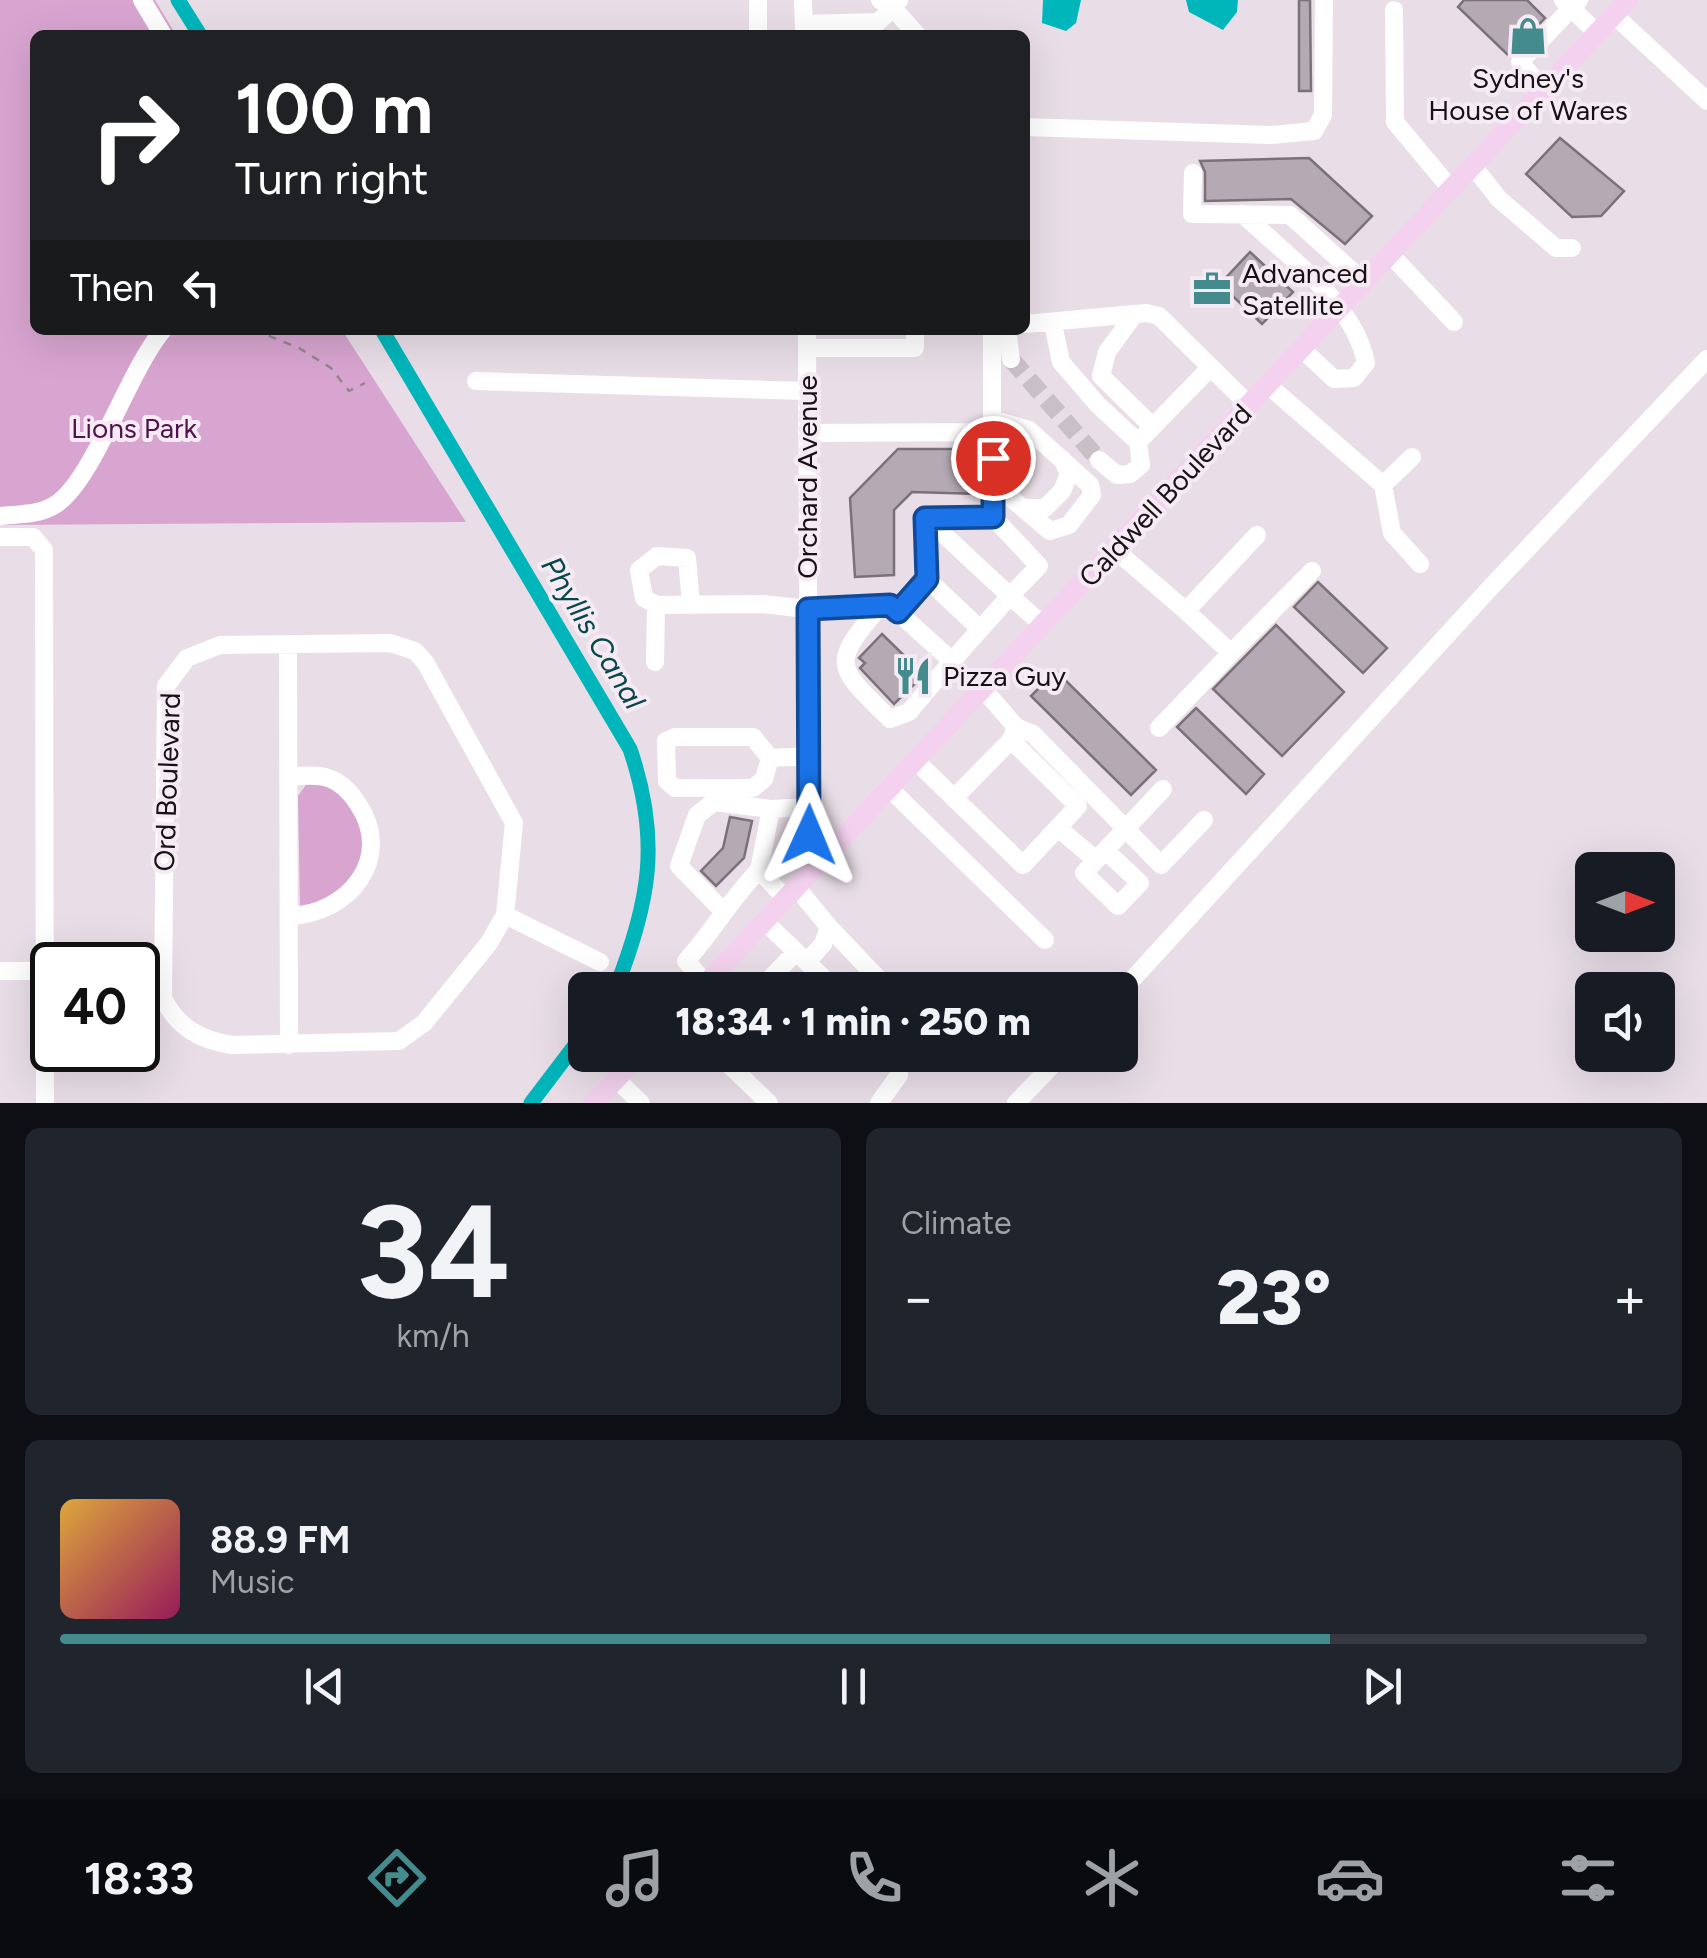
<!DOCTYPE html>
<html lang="en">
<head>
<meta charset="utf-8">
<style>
	body { margin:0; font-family:Figtree,sans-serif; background:#20242c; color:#f1f3f6; height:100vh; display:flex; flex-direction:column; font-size:38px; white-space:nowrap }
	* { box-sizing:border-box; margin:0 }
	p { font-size:32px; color:#9ea1a6 }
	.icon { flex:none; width:55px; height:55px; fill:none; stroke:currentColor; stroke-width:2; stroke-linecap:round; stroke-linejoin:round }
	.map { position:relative; height:1103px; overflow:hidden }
	.sheet { display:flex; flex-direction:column; gap:25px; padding:25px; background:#0d0f14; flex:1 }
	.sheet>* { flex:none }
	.top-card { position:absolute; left:30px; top:30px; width:1000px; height:305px; border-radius:15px; box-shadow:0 10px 40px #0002; background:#202124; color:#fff; overflow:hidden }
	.needle { width:65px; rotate:90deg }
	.tools { position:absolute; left:1575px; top:852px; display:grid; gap:20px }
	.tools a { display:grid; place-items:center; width:100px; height:100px; border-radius:15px; background:#171b24; box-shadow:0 10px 40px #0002; font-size:50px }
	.speed { position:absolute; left:30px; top:942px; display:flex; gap:20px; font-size:50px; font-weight:700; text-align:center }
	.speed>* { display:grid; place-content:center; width:130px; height:130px; border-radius:50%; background:#171b24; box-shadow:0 10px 40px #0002; line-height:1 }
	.speed .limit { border:5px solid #111; border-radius:15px; background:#fff; color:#111 }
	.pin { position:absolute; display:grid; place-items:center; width:85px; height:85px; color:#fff; margin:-42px; border:5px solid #fff; border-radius:50%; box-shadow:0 2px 10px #0007 }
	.me { position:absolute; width:110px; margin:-55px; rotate:1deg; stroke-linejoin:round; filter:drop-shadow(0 0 8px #0008) }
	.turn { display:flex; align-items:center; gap:35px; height:210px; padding:0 40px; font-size:45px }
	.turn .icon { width:130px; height:130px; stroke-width:2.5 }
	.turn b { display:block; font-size:70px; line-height:85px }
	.then { display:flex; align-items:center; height:95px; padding:0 40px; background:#0003; gap:20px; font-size:38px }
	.big { font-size:75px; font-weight:800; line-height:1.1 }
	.sheet .tile { flex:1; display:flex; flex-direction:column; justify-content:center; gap:15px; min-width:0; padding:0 35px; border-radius:15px; background:#20242c }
	.sheet .dial { align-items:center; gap:0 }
	.dial b { font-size:130px; line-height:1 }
	.song { display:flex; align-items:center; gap:30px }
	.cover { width:120px; height:120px; border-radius:15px; background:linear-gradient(135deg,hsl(40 70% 55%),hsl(330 70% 35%)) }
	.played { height:10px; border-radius:5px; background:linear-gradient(90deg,#438b8d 80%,#363941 80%) }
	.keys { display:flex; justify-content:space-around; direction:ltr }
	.heat { display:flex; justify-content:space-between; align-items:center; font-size:55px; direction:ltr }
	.sheet .tiles { flex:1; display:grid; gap:25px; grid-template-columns:1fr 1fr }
	.tile:last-child { grid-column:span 2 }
	.trip { position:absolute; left:568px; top:972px; width:570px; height:100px; border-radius:15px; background:#171b24; box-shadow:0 10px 40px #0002; font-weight:800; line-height:100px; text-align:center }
	.tabs { display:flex; height:160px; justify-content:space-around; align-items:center; background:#090b0e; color:#9ea1a6 }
	.tabs .icon { width:70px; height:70px }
	.tabs .active { color:#438b8d }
	.tabs b { font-size:45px; color:#f1f3f6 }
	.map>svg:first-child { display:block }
	.green { fill:#d8a5d0 }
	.water { fill:#00b6bb }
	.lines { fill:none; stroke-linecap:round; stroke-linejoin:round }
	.canal { stroke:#00b6bb; stroke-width:15 }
	.building { fill:#b5aab3; stroke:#7b7179; stroke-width:2.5 }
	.minor-tunnel { stroke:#c9bfc7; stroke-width:18; stroke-dasharray:18 9; stroke-linecap:butt }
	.path { stroke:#90888e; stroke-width:2.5; stroke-dasharray:8 8; stroke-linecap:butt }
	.minor { stroke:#fff; stroke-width:18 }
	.major { stroke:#f4d2ef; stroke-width:20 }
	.route-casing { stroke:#114b97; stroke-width:25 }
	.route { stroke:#1a73e8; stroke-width:18 }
	.labels { text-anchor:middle; stroke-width:8; stroke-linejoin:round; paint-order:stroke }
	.poi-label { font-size:28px; fill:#151114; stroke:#f6ebf4; text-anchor:start }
	.park-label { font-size:28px; fill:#52114c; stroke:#f6ebf4 }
	.street-label { font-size:28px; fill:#151114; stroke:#f6ebf4 }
	.water-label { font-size:30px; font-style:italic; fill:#06484a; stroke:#f6ebf4 }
</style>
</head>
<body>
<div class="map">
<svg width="1707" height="1103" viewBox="0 0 1707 1103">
	<rect width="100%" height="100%" fill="#e9dee7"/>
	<path class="green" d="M 0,0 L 155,0 L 176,35 L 35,35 L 35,330 L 342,330 L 466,522 L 0,525 Z
		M 308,782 C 315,783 326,783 332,786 C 376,807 370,879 332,901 C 324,905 309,905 300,906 L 298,796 Z"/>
	<path class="water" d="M 1043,0 L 1081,0 L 1076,23 L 1066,31 L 1042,23 Z
		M 1186,0 L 1238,0 L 1237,12 L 1223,30 L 1189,12 Z"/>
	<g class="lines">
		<path class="canal" d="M 178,0 L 200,35
			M 382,330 L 630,749 C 661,840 650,902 615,990
			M 531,1103 L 585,1032"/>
	</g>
	<path class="building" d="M 1299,0 L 1310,0 L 1311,91 L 1299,91 Z
		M 1464,0 L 1527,0 L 1545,18 L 1509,56 L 1458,7 Z
		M 1560,138 L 1624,191 L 1601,216 L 1572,217 L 1526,174 Z
		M 1309,158 L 1372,216 L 1345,244 L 1291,199 L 1205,201 L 1205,172 L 1200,161 Z
		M 1250,252 L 1293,292 L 1262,324 L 1220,284 Z
		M 898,449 L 980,449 L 980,494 L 912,492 L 894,510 L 894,575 L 855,577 L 850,498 Z
		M 1318,582 L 1387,648 L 1363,673 L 1294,607 Z
		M 1276,625 L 1344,692 L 1282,756 L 1213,689 Z
		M 882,634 L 924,675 L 894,704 L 860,668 L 865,663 L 859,658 Z
		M 1056,671 L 1156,770 L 1131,795 L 1031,696 Z
		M 1196,708 L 1264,774 L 1246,794 L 1177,727 Z
		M 730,817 L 752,821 L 744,858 L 716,886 L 701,871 L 723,848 Z"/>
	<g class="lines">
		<path class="minor-tunnel" d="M 1011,359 L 1099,460"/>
		<path class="path" d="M 254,330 L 299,348 L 331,368 L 349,391 L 365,383
			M 614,971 L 648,990"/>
		<path class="minor" d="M 142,0 L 163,35
			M 758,0 L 758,35
			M 803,0 L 804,34
			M 899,0 L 893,8 L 917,35
			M 1563,0 L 1597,33
			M 1394,10 L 1395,122 L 1451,189
			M 1614,15 L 1707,101
			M 804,24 L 878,22 L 893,8 L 880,0
			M 1544,90 L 1520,62 L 1579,0
			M 1025,127 L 1271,135 L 1314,131 L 1323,115 L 1324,0
			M 1473,166 L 1499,199 L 1556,248 L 1572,248
			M 1193,173 L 1192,214 L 1290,215 L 1364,282
			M 1243,214 C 1286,256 1354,301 1366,363 L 1354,378 L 1334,379 L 1302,349
			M 1390,254 L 1454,322
			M 1134,315 L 1107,352 L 1101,376 L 1153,427
			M 1025,324 L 1146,313 L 1159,316 L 1249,405
			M 1053,324 L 1061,362 L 1098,405 L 1138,442
			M 807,330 L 809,835 L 823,860
			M 992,330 L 992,427
			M 1007,330 L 1011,359
			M 807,348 L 915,348 L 915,330
			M 476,381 L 807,391
			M 1268,385 L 1383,485 L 1392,533 L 1420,564
			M 992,419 L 1029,430 L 1090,485 L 1092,495 L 1069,525 L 1050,531 L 993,483
			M 807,433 L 993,432 L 993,517
			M 1099,460 L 1117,475 L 1130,474 L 1141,465 L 1138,442 L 1211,367
			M 1383,485 L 1412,457
			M 1025,508 L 1045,508 L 1062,491 L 1069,474 L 1062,459
			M 0,516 C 17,514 38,515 53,506 C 92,485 128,371 163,330
			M 925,517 L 993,517 L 1039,566 L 1010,596 Z
			M 925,517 L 927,579 L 980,629
			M 0,537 L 33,537 L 44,550 L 45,1103
			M 1114,549 L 1186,611 L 1257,535
			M 656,605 L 644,598 L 639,570 L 657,556 L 687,558 L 691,604
			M 881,605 C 830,665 835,665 890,719 L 909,712 L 952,661
			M 1186,611 L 1231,653 L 1312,571
			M 898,613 L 927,579
			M 390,643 L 415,651 L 425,662 L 514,823 L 505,915 L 489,943 L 424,1023 L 399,1041 L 232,1045 C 200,1040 178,1028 163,998 L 166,686 L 187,658 L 220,645 Z
			M 288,644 L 289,1045
			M 655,662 L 656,605 L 763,604 L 807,609 L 890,605 L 952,661 L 1010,596 L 1043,625
			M 1016,727 L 1033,734 L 1161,865 L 1204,820
			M 1159,728 L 1231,653
			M 770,758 L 753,737 L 675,737 L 666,741 L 667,781 L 675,788 L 753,788 L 764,779 L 770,758 L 810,756
			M 915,760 L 954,798 L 1011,740 L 1016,727 L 984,690
			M 289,777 C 301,776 316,774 328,778 C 341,782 351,793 358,804 C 395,859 347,915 289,916
			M 890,789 L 1045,940
			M 954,798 L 1023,865 L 1078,806 L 1011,740
			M 1058,828 L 1095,859
			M 1106,851 L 1140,883 L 1118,906 L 1084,873 L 1163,789
			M 797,888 L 829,927 L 823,944 L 807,962
			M 786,899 L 759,870 L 771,809 L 809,807
			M 722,910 L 679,866 L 697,815 L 714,802 L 771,809
			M 505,915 L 600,962
			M 765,922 L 836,990
			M 829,927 L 889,990
			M 0,971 L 52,971
			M 138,976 L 163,978
			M 712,990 L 686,961 C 714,930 730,900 759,870
			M 759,990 L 796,952
			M 1120,993 L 1490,588 L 1707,359
			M 719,1055 L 769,1103
			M 616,1079 L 641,1103
			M 879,1103 L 899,1075 L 900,1055
			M 1016,1103 L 1062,1055"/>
		<path class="major" d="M 700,990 L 1628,0
			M 593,1103 L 639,1055"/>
	</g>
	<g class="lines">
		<g class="route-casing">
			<path id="route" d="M 809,835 L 808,609 L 890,605 L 898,612 L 927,579 L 925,518 L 993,517 L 993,458"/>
		</g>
		<use href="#route" class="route"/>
	</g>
	<defs>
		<g id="shop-bare" transform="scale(3)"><path d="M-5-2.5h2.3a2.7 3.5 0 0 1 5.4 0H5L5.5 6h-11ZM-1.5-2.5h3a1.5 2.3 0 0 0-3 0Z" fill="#438b8d" stroke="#f6ebf4" stroke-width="2.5" paint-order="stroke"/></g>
		<g id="office-bare" transform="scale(3)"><path d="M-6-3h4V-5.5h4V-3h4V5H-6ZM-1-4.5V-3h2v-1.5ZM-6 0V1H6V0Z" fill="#438b8d" stroke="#f6ebf4" stroke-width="2.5" paint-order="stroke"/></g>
		<g id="restaurant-bare" transform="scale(3)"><path d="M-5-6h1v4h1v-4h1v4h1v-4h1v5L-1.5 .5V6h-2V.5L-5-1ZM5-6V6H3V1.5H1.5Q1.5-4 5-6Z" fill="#438b8d" stroke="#f6ebf4" stroke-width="2.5" paint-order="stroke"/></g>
	</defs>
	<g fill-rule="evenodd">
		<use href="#shop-bare" x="1528" y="36"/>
		<use href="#office-bare" x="1212" y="289"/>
		<use href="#restaurant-bare" x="913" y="676"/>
	</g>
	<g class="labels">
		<g class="poi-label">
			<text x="1528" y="88" text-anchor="middle">Sydney's<tspan x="1528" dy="32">House of Wares</tspan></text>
			<text x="1242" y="283">Advanced<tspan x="1242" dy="32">Satellite</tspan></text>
			<text x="943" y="686">Pizza Guy</text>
		</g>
		<g class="park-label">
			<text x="134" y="438">Lions Park</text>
		</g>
		<g class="street-label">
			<text transform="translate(807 477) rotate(-90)" y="10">Orchard Avenue</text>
			<text transform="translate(1165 495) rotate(-47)" y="10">Caldwell Boulevard</text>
			<text transform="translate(167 782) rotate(-88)" y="10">Ord Boulevard</text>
		</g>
		<g class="water-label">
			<text transform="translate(593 633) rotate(59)" y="10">Phyllis Canal</text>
		</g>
	</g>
</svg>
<div class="tools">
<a><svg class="needle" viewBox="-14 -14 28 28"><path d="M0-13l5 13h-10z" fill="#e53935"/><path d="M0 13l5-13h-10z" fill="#9ea1a6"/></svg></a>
<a><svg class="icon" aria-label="sound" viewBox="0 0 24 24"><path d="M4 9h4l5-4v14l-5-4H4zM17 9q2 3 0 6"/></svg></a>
</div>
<div class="speed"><div class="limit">40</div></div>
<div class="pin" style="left:993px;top:458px;background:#d93025"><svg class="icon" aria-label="arrive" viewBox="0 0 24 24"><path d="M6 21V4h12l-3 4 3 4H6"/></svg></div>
<svg class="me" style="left:809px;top:835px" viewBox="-20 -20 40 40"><path d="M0-17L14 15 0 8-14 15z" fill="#1a73e8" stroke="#fff" stroke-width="4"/></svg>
<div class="trip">18:34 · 1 min · 250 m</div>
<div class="top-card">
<div class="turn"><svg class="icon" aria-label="right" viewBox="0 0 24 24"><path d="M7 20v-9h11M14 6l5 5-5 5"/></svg><div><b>100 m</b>Turn right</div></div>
<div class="then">Then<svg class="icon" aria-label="left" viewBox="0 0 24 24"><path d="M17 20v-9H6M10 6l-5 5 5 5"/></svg></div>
</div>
</div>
<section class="sheet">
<div class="tiles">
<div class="tile dial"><b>34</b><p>km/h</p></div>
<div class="tile"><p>Climate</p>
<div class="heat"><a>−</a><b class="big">23°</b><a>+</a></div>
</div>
<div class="tile">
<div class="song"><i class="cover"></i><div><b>88.9 FM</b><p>Music</p></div></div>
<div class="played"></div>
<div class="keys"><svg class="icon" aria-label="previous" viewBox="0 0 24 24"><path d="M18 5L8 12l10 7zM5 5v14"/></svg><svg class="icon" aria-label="pause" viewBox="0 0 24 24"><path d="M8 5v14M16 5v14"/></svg><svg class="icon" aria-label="next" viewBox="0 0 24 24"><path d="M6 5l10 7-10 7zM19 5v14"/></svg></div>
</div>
</div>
</section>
<nav class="tabs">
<b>18:33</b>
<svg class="icon active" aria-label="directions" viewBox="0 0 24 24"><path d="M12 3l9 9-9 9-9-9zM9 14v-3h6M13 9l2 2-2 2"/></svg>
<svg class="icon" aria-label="music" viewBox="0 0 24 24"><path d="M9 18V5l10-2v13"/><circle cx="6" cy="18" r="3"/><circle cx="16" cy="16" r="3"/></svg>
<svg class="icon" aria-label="phone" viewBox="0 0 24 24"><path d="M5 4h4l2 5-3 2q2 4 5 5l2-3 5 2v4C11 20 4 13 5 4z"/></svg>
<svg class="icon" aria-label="climate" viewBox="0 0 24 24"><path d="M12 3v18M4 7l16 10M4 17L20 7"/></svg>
<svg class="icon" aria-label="car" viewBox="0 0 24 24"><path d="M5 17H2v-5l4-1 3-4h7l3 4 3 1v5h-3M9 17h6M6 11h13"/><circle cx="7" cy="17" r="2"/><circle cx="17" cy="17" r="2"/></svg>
<svg class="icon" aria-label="filters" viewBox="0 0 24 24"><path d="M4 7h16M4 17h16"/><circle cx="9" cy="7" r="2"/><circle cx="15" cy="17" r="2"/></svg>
</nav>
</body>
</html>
